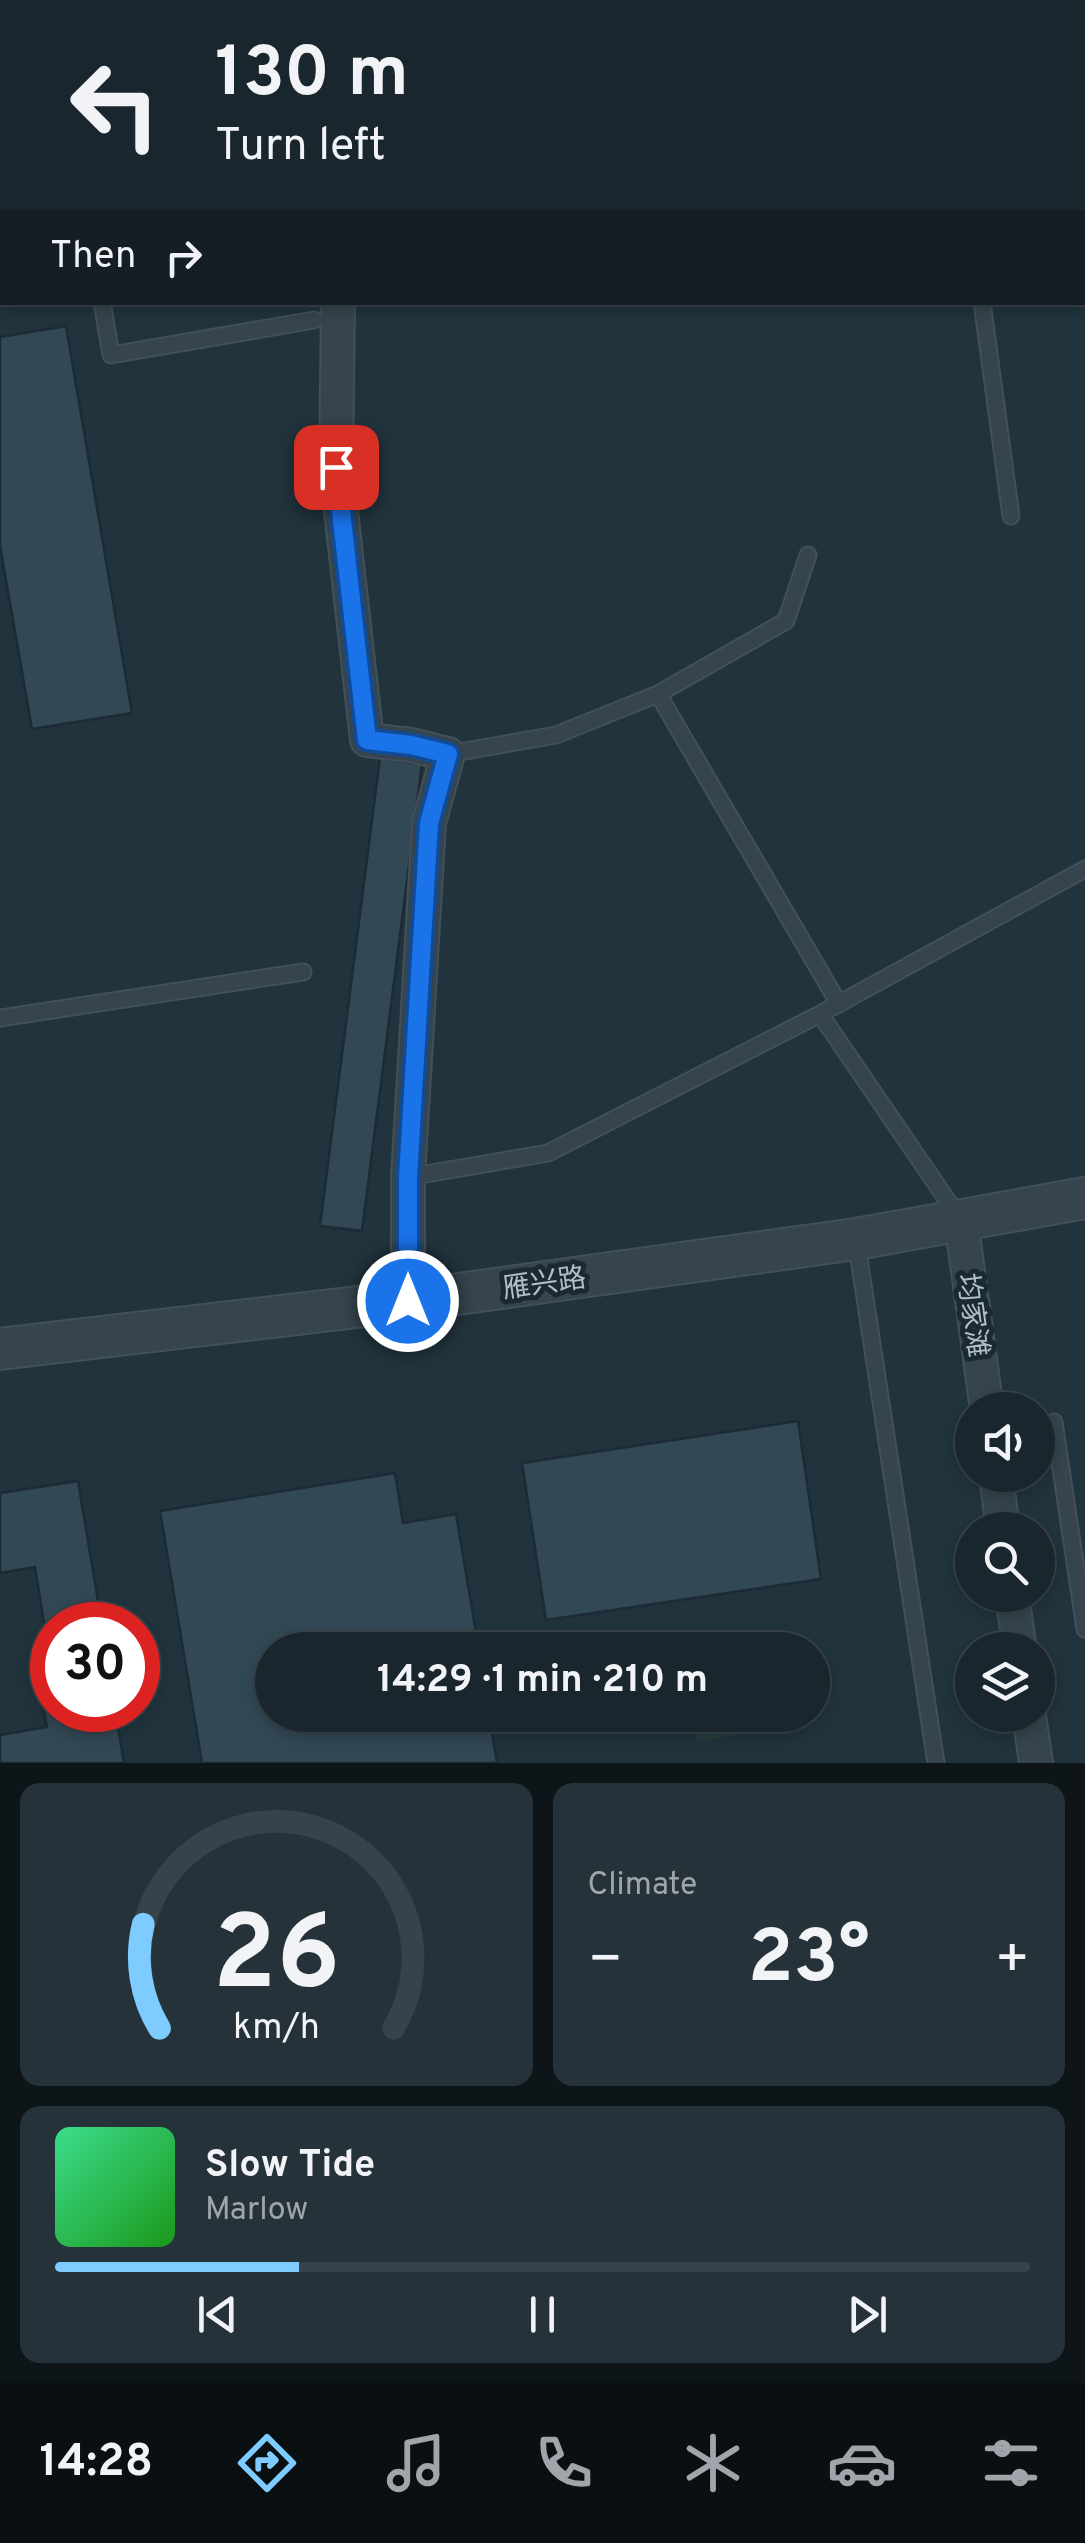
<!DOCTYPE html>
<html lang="en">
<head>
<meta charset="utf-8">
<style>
	body { margin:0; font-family:Overpass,"Noto Sans SC",sans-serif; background:#26323a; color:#f1f3f6; height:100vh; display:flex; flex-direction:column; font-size:38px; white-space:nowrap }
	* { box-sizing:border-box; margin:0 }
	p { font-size:32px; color:#9fa5aa }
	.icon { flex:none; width:55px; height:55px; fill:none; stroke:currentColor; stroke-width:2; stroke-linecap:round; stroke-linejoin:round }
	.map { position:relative; height:1763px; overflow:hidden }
	.drawer { display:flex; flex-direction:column; gap:20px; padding:20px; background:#0e1519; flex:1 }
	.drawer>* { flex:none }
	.guide { position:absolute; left:0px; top:0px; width:1085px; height:305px; box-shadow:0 5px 15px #0003,0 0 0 2px #37434a; background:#19262e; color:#f1f3f6; overflow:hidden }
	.controls { position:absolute; left:955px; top:1392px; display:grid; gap:20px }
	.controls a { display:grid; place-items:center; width:100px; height:100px; border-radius:50%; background:#19262e; box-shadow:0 5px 15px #0003,0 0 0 2px #37434a; font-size:50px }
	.speed { position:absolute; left:30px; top:1602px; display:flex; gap:20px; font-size:50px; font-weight:700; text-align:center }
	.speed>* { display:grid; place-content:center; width:130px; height:130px; border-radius:50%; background:#19262e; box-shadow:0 5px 15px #0003,0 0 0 2px #37434a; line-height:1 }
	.speed .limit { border:15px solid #d22; background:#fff; color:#111 }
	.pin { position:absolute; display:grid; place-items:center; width:85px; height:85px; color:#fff; margin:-42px; border-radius:20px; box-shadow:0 5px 15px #0006 }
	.me { position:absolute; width:110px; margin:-55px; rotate:0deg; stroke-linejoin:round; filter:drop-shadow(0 0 8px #0008) }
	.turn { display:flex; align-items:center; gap:35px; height:210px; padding:0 50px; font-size:45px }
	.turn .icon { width:130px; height:130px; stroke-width:2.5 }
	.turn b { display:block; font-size:70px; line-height:85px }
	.then { display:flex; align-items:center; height:95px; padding:0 50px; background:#0003; gap:20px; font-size:38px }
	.big { font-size:75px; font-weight:700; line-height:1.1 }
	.drawer .tile { flex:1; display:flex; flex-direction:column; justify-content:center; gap:15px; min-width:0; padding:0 35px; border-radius:20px; background:#26323a }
	.drawer .dial { align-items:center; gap:0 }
	.dial svg { height:260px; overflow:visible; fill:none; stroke:#37434a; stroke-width:7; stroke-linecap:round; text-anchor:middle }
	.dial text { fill:#f1f3f6; stroke:none }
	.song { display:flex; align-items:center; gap:30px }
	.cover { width:120px; height:120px; border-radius:15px; background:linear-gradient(135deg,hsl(150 70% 55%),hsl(120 70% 35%)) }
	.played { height:10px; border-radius:5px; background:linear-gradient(90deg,#7ecbff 25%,#37434a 25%) }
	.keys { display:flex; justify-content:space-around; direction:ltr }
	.heat { display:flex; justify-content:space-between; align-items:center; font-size:55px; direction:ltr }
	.drawer .tiles { flex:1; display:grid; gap:20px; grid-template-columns:1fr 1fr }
	.tile:last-child { grid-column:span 2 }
	.trip { position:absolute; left:255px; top:1632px; width:575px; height:100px; border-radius:50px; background:#19262e; box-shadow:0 5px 15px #0003,0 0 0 2px #37434a; font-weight:700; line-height:100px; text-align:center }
	.menu { display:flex; height:160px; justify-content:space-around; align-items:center; background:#0a0f12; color:#9fa5aa }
	.menu .icon { width:70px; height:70px }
	.menu .on { color:#7ecbff }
	.menu b { font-size:45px; color:#f1f3f6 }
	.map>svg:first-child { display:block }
	.green { fill:#233e3b }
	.building { fill:#324854; stroke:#1c2b34; stroke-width:2.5 }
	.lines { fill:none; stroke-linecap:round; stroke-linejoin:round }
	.service-casing { stroke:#415059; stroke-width:19 }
	.minor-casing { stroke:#415059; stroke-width:36 }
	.tertiary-casing { stroke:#415059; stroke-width:44 }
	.service { stroke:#35444d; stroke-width:15 }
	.minor { stroke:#35444d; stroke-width:32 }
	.tertiary { stroke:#35444d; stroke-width:40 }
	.route-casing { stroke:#114b97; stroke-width:25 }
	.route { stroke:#1a73e8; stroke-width:18 }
	.labels { text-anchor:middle; stroke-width:10; stroke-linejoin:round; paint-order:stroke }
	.street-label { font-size:28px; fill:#b0bfc9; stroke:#1a2932 }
</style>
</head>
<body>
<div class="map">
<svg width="1085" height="1763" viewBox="0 0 1085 1763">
	<rect width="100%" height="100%" fill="#21333d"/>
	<path class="green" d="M 813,1700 L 816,1720 L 697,1742 L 692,1715 L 812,1715 Z"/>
	<path class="building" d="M 66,326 L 132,713 L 32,729 L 0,546 L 0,337 Z
		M 380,758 L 422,764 L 362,1231 L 320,1226 Z
		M 798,1421 L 821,1579 L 546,1620 L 522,1463 Z
		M 395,1473 L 403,1523 L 456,1514 L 479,1650 L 272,1650 L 272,1715 L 489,1715 L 497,1763 L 202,1763 L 160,1511 Z
		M 78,1481 L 102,1625 L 52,1625 L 52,1672 L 35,1567 L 0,1573 L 0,1493 Z
		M 52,1704 L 52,1710 L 115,1710 L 124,1763 L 0,1763 L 0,1735 L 47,1727 L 43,1705 Z"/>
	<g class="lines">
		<g class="service-casing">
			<path id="service" d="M 806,0 L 807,2
				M 102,302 L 111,355 L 314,320
				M 982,302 L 1011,516
				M 658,694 L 786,621 L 808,555
				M 448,754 L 556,735 L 658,694 L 839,1004
				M 0,1018 L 303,972
				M 408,1177 L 548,1153 L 820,1014
				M 958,1216 L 820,1014 L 1085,869
				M 856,1239 L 936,1763
				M 1054,1422 L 1085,1629"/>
		</g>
		<g class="minor-casing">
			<path id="minor" d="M 1082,177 L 1085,177
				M 0,229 L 2,228
				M 338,302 L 336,467 L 367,740 L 411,745 L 448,754 L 429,823 L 408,1177 L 408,1301
				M 961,1220 L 987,1410
				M 996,1475 L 1003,1530
				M 1012,1595 L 1020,1650
				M 1029,1715 L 1036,1763"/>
		</g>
		<g class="tertiary-casing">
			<path id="tertiary" d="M 0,1349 L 408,1301 L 856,1239 L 1085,1198"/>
		</g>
		<use href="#service" class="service"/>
		<use href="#minor" class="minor"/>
		<use href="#tertiary" class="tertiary"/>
	</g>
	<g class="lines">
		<g class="route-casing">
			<path id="route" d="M 336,467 L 367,740 L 411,745 L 448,754 L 429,823 L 408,1177 L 408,1301"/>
		</g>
		<use href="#route" class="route"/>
	</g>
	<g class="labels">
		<g class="street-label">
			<text transform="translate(544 1282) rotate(-8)" y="10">雁兴路</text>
			<text transform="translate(974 1315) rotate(82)" y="10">均家滩</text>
		</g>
	</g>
</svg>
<div class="controls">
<a><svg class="icon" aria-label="sound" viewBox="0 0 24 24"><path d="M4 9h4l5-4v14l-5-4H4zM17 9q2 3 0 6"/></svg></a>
<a><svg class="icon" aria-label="search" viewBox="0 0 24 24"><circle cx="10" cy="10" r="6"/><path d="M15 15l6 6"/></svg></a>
<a><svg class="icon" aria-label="layers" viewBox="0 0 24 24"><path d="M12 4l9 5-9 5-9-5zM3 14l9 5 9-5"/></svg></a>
</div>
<div class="speed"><div class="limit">30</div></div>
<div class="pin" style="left:336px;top:467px;background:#d93025"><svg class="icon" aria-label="arrive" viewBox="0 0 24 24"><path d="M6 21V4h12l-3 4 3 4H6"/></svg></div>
<svg class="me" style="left:408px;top:1301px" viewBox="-20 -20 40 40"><circle r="17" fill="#1a73e8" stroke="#fff" stroke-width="3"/><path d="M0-11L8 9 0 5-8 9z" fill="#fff"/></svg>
<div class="trip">14:29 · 1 min · 210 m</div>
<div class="guide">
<div class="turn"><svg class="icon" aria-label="left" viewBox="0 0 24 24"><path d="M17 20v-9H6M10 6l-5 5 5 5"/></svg><div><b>130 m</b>Turn left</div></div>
<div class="then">Then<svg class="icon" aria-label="right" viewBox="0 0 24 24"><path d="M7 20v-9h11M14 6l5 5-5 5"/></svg></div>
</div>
</div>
<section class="drawer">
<div class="tiles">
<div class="tile dial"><svg viewBox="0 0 100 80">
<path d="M14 69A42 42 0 1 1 86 69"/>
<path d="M14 69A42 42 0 0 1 9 37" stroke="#7ecbff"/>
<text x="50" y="56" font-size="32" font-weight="700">26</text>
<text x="50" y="72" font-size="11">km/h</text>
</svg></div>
<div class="tile"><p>Climate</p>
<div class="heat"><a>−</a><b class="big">23°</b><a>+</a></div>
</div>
<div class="tile">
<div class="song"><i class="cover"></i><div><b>Slow Tide</b><p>Marlow</p></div></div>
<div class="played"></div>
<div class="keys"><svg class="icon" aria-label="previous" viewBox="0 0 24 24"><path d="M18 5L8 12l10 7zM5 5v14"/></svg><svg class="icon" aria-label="pause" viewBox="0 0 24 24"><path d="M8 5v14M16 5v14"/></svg><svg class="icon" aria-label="next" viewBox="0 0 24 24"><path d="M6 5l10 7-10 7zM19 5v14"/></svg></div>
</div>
</div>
</section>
<nav class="menu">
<b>14:28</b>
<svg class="icon on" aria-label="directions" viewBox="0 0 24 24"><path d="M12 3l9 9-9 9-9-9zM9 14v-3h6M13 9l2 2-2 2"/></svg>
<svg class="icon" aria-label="music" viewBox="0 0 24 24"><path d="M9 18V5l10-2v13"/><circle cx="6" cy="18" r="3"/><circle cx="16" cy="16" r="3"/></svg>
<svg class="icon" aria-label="phone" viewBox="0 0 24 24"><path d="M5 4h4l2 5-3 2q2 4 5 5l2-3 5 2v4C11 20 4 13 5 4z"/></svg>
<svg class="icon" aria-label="climate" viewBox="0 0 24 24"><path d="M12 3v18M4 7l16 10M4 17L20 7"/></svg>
<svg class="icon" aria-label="car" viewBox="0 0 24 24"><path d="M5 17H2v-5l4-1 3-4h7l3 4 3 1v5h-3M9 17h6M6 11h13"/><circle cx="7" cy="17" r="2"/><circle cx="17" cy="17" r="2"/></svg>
<svg class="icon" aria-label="filters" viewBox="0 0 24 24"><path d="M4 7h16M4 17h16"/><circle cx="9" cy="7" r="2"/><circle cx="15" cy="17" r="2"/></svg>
</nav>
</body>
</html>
